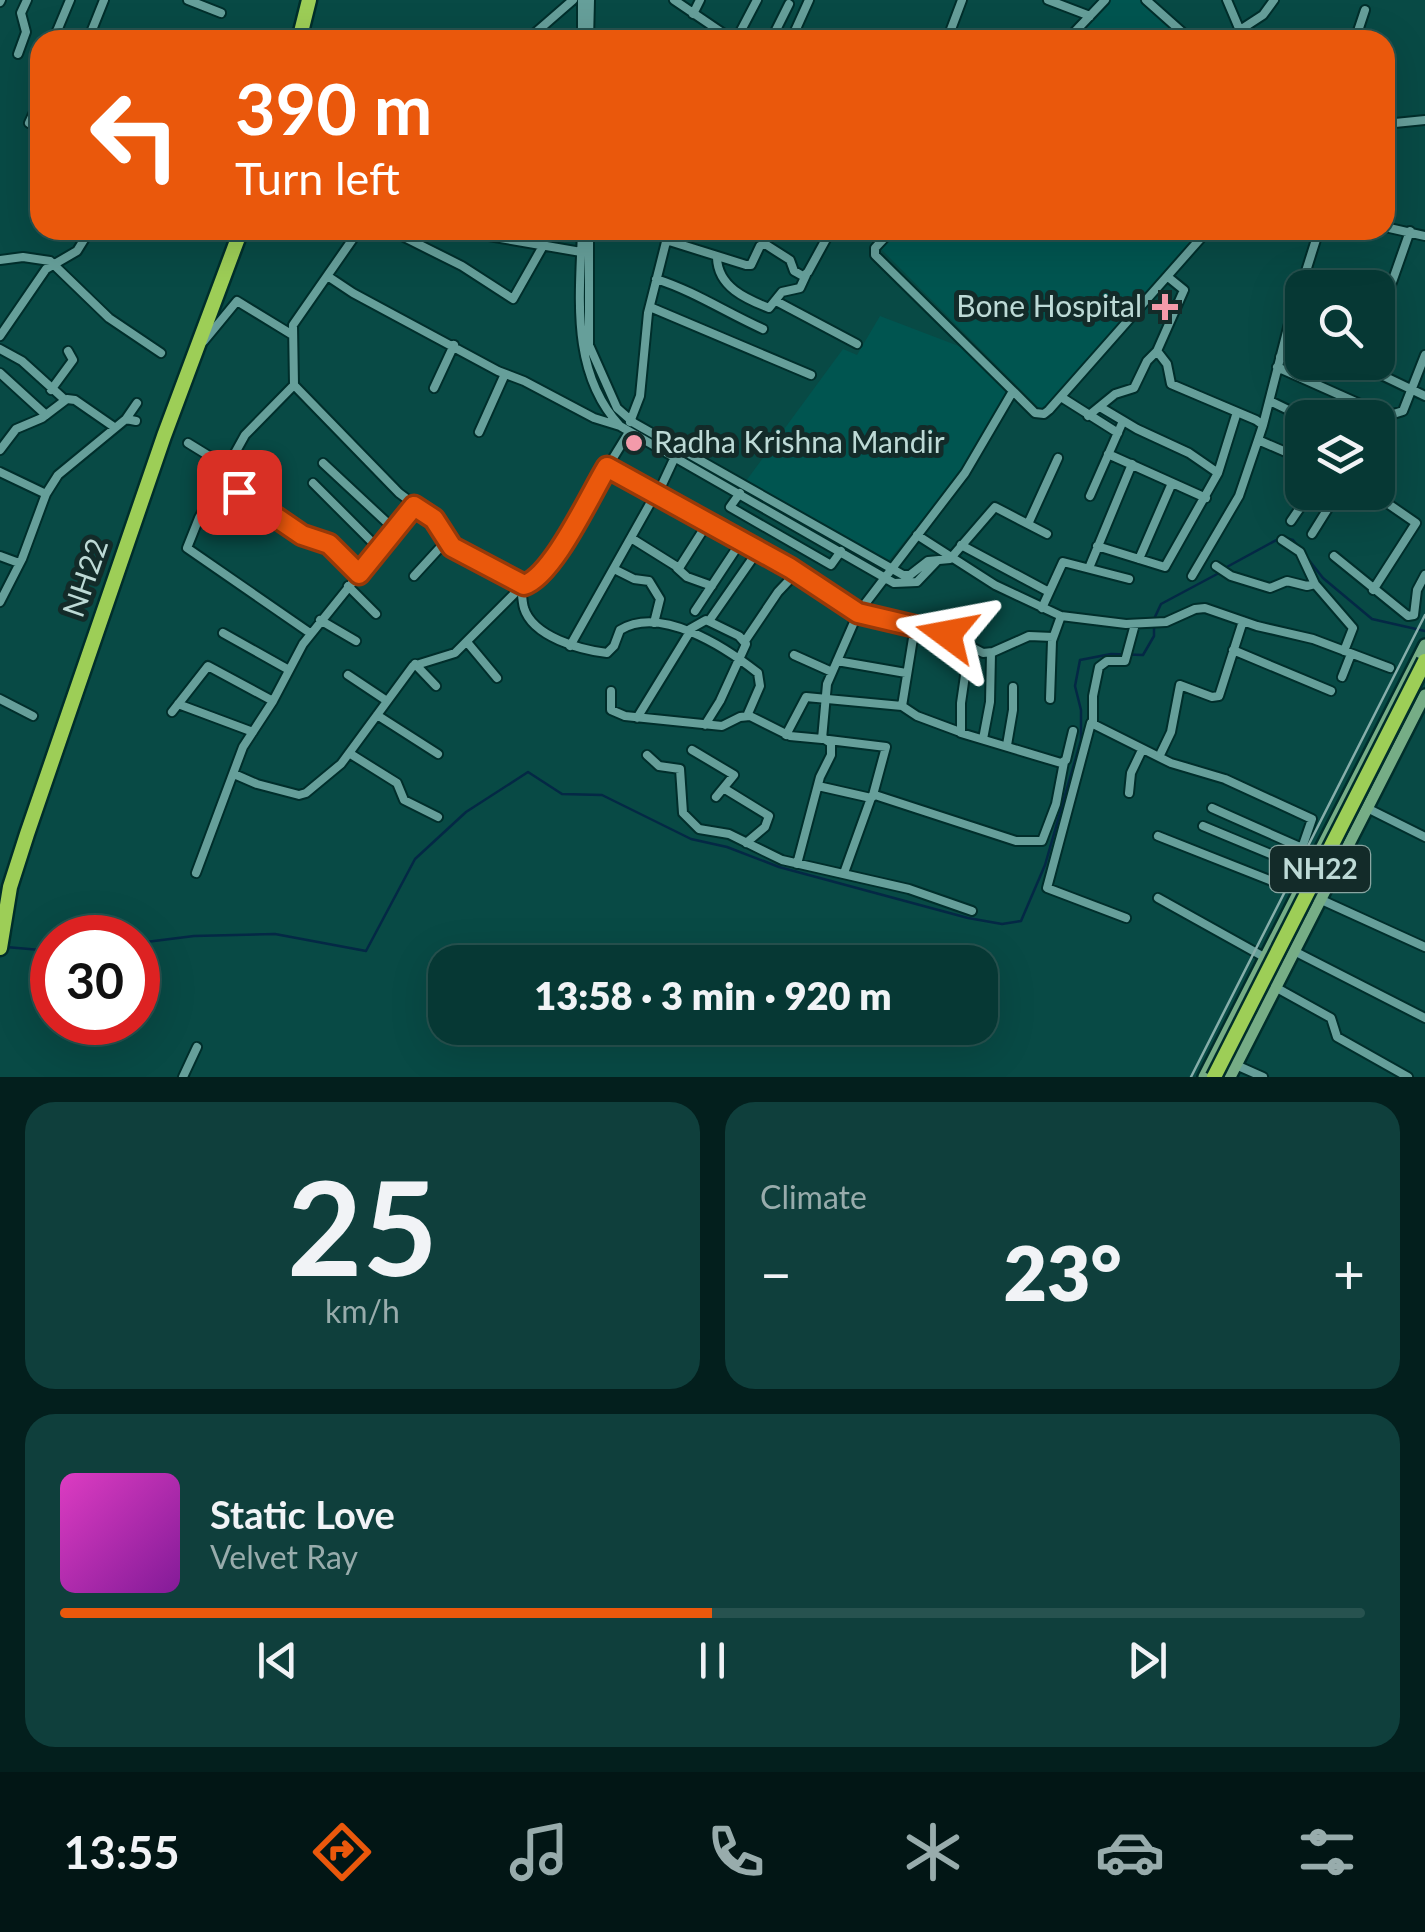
<!DOCTYPE html>
<html lang="en">
<head>
<meta charset="utf-8">
<style>
	body { margin:0; font-family:Lato,sans-serif; background:#0f3f3c; color:#f1f3f6; height:100vh; display:flex; flex-direction:column; font-size:38px; white-space:nowrap }
	* { box-sizing:border-box; margin:0 }
	p { font-size:32px; color:#98acac }
	.icon { flex:none; width:55px; height:55px; fill:none; stroke:currentColor; stroke-width:2; stroke-linecap:round; stroke-linejoin:round }
	.map { position:relative; height:1077px; overflow:hidden }
	.details { display:flex; flex-direction:column; gap:25px; padding:25px; background:#031f1d; flex:1 }
	.details>* { flex:none }
	.guide { position:absolute; left:30px; top:30px; width:1365px; height:210px; border-radius:30px; box-shadow:0 10px 40px #0002,0 0 0 2px #27524f; background:#ea580c; color:#fff; overflow:hidden }
	.tools { position:absolute; left:1285px; top:270px; display:grid; gap:20px }
	.tools a { display:grid; place-items:center; width:110px; height:110px; border-radius:20px; background:#063834; box-shadow:0 10px 40px #0002,0 0 0 2px #27524f; font-size:50px }
	.speed { position:absolute; left:30px; top:915px; display:flex; gap:20px; font-size:50px; font-weight:700; text-align:center }
	.speed>* { display:grid; place-content:center; width:130px; height:130px; border-radius:50%; background:#063834; box-shadow:0 10px 40px #0002,0 0 0 2px #27524f; line-height:1 }
	.speed .limit { border:15px solid #d22; background:#fff; color:#111 }
	.pin { position:absolute; display:grid; place-items:center; width:85px; height:85px; color:#fff; margin:-42px; border-radius:20px; box-shadow:0 5px 15px #0006 }
	.me { position:absolute; width:110px; margin:-55px; rotate:283deg; stroke-linejoin:round; filter:drop-shadow(0 0 8px #0008) }
	.turn { display:flex; align-items:center; gap:35px; height:210px; padding:0 40px; font-size:45px }
	.turn .icon { width:130px; height:130px; stroke-width:2.5 }
	.turn b { display:block; font-size:70px; line-height:85px }
	.big { font-size:75px; font-weight:800; line-height:1.1 }
	.details .tile { flex:1; display:flex; flex-direction:column; justify-content:center; gap:15px; min-width:0; padding:0 35px; border-radius:30px; background:#0f3f3c }
	.details .dial { align-items:center; gap:0 }
	.dial b { font-size:130px; line-height:1 }
	.song { display:flex; align-items:center; gap:30px }
	.cover { width:120px; height:120px; border-radius:15px; background:linear-gradient(135deg,hsl(310 70% 55%),hsl(290 70% 35%)) }
	.played { height:10px; border-radius:5px; background:linear-gradient(90deg,#ea580c 50%,#27524f 50%) }
	.keys { display:flex; justify-content:space-around; direction:ltr }
	.heat { display:flex; justify-content:space-between; align-items:center; font-size:55px; direction:ltr }
	.details .tiles { flex:1; display:grid; gap:25px; grid-template-columns:1fr 1fr }
	.tile:last-child { grid-column:span 2 }
	.trip { position:absolute; left:428px; top:945px; width:570px; height:100px; border-radius:30px; background:#063834; box-shadow:0 10px 40px #0002,0 0 0 2px #27524f; font-weight:800; line-height:100px; text-align:center }
	.dock { display:flex; height:160px; justify-content:space-around; align-items:center; background:#021615; color:#98acac }
	.dock .icon { width:70px; height:70px }
	.dock .active { color:#ea580c }
	.dock b { font-size:45px; color:#f1f3f6 }
	.map>svg:first-child { display:block }
	.built { fill:#005550 }
	.lines { fill:none; stroke-linecap:round; stroke-linejoin:round }
	.stream { stroke:#042845; stroke-width:2.5 }
	.street-casing { stroke:#002e2b; stroke-width:12 }
	.secondary-casing { stroke:#002e2b; stroke-width:16 }
	.highway-casing { stroke:#002e2b; stroke-width:19 }
	.street { stroke:#669f9a; stroke-width:8 }
	.secondary { stroke:#76ad86; stroke-width:11 }
	.highway { stroke:#9dce57; stroke-width:14 }
	.rail { stroke:#86aeaa; stroke-width:2.5 }
	.highway-bridge-casing { stroke:#002e2b; stroke-width:19; stroke-linecap:butt }
	.highway-bridge { stroke:#9dce57; stroke-width:14 }
	.route-casing { stroke:#983908; stroke-width:25 }
	.route { stroke:#ea580c; stroke-width:18 }
	.poi-dot { fill:#f39aaa; stroke:#132b29; stroke-width:4 }
	.labels { text-anchor:middle; stroke-width:10; stroke-linejoin:round; paint-order:stroke }
	.shield { fill:#132b29; stroke:#8aa6a2; stroke-width:2.5 }
	.shield-label { font-size:28px; font-weight:bold; fill:#bddad6 }
	.poi-label { font-size:30px; fill:#bddad6; stroke:#132b29; text-anchor:end }
	.street-label { font-size:30px; fill:#bddad6; stroke:#132b29 }
</style>
</head>
<body>
<div class="map">
<svg width="1425" height="1077" viewBox="0 0 1425 1077">
	<rect width="100%" height="100%" fill="#084a45"/>
	<path class="built" d="M 1111,0 L 1142,0 L 1185,40 L 1073,40 Z
		M 895,230 L 1204,230 L 1042,411 L 879,247 Z
		M 880,316 L 969,350 L 1011,391 L 959,475 L 889,560 L 746,481 L 843,349 L 857,355 Z"/>
	<g class="lines">
		<path class="stream" d="M 1225,568 L 1282,537 L 1293,540 L 1323,578 L 1372,619 L 1425,631
			M 1154,619 L 1161,604 L 1219,573
			M 138,943 L 194,936 L 275,934 L 366,951 L 415,859 L 466,812 L 528,772 L 562,794 L 602,795 L 691,839 L 727,847 L 779,867 L 968,918 L 1002,924 L 1021,921 L 1045,865 L 1081,740 L 1081,710 L 1075,686 L 1080,660 L 1111,654 L 1143,655 L 1154,636 L 1154,627
			M 6,947 L 52,951"/>
		<g class="street-casing">
			<path id="street" d="M 188,0 L 221,13
				M 674,0 L 733,40
				M 1048,0 L 1090,16
				M 1146,0 L 1191,40
				M 1227,0 L 1244,40
				M 0,2 L 1,0
				M 693,14 L 700,0
				M 1240,30 L 1263,15 L 1274,0
				M 65,40 L 57,31 L 70,0
				M 88,40 L 104,0
				M 527,40 L 573,0
				M 582,40 L 582,0
				M 589,40 L 590,0
				M 736,40 L 757,0
				M 771,40 L 789,4
				M 791,40 L 809,0
				M 929,40 L 947,40
				M 947,40 L 962,0
				M 1067,40 L 1105,0
				M 1355,40 L 1365,10
				M 18,54 L 26,32 L 21,13 L 27,0
				M 29,123 L 40,99
				M 1385,124 L 1425,120
				M 1385,197 L 1390,199
				M 1385,227 L 1425,236
				M 359,230 L 293,325 L 294,385 L 399,493 L 434,519 L 452,547 L 524,585 L 533,582 L 552,558 L 629,432
				M 390,230 L 462,266 L 513,299 L 543,246
				M 582,230 C 580,297 570,372 620,426 L 894,583 L 917,582 L 937,561
				M 589,230 L 589,345 L 617,408 L 634,423 L 903,575 L 910,575 L 928,561 L 950,559 L 995,507 L 1047,534
				M 862,230 L 882,240
				M 892,230 L 875,248 L 875,255 L 1013,391
				M 460,231 L 581,252
				M 666,240 L 746,265 L 751,265 L 760,246 L 765,244 L 790,260 L 794,271 L 803,276 L 808,272 L 831,230
				M 717,258 C 718,287 746,299 769,308 L 782,292 L 800,288 L 806,275
				M 0,260 L 23,257 L 50,261 L 109,318 L 161,353
				M 329,277 L 353,293 L 498,371 L 524,381 L 594,418 L 620,426
				M 1168,277 L 1184,290 L 1157,351 L 1167,364 L 1171,384 L 1256,420 L 1263,425 L 1258,440 L 1302,459
				M 656,279 C 694,291 727,313 763,329
				M 776,301 L 857,344
				M 1295,306 L 1319,230
				M 650,307 L 811,375
				M 1378,322 L 1410,231
				M 0,336 L 46,269 L 77,251 L 90,230
				M 204,341 L 237,301 L 291,334
				M 0,349 L 22,361 L 64,399
				M 1280,357 L 1302,360
				M 1325,362 L 1371,370 L 1425,396
				M 1277,367 L 1387,416
				M 0,373 L 46,415
				M 294,385 L 245,435 L 199,518 L 187,548 L 310,633
				M 434,388 L 454,345
				M 51,390 L 73,360 L 68,351
				M 1061,397 L 1118,433
				M 1270,401 L 1305,418
				M 1100,407 L 1137,429 L 1189,453 L 1218,473
				M 1088,416 L 1115,394 L 1134,388 L 1147,361 L 1157,351
				M 126,419 L 137,403
				M 630,422 L 640,396 L 648,313 L 669,230
				M 1263,425 L 1292,312 L 1295,306 L 1302,304
				M 479,432 L 505,374
				M 1378,440 L 1387,416 L 1403,411 L 1425,355
				M 188,443 L 227,467
				M 0,450 L 16,429 L 42,418 L 67,399 L 75,400 L 114,427
				M 1108,454 L 1206,498
				M 674,459 L 660,489 L 662,497 L 790,569 L 858,613 L 947,634 L 983,653 L 993,652 L 1029,636 L 1053,637
				M 323,463 L 395,530
				M 607,467 L 660,496
				M 0,472 L 46,494
				M 220,480 L 302,535 L 329,544 L 359,573
				M 313,483 L 379,549
				M 1371,492 L 1416,523 L 1373,590
				M 740,493 L 730,507 L 831,565 L 841,551
				M 1090,496 L 1123,421
				M 1291,521 L 1304,502 L 1298,497 L 1302,487
				M 1028,524 L 1058,458
				M 1312,534 L 1332,502 L 1332,492
				M 917,535 L 995,585 L 1061,616 L 1126,624 L 1166,622 L 1195,609 L 1205,608 L 1257,626 L 1313,639 L 1390,668
				M 631,538 L 679,568 L 707,524
				M 1282,540 L 1300,552 L 1315,584 L 1353,628 L 1344,651
				M 961,545 L 1049,592
				M 1097,546 L 1165,567 L 1218,473 L 1237,412
				M 0,556 L 19,563
				M 1334,556 L 1408,616 L 1414,615 L 1417,590 L 1425,575
				M 1139,559 L 1172,483
				M 1216,566 L 1231,576 L 1270,588 L 1287,581 L 1307,586 L 1315,584
				M 677,568 L 687,577 L 712,586
				M 1089,568 L 1132,464
				M 614,569 L 634,579 L 649,581 L 660,599 L 654,623
				M 414,576 L 447,540
				M 1192,576 L 1239,496 L 1258,440
				M 521,584 C 522,592 522,601 524,608 C 533,637 581,650 607,653 L 614,646 L 620,630 C 661,605 725,647 758,673 L 760,686 L 747,716
				M 348,586 L 376,614
				M 0,602 L 22,559 L 46,494 L 58,475 L 126,419 L 136,421
				M 1042,608 L 1063,562 L 1129,579
				M 695,611 L 740,543
				M 320,620 L 356,641
				M 709,621 L 757,552
				M 1135,624 L 1125,661 L 1107,661 L 1099,667 L 1093,696 L 1093,724 L 1171,763 L 1225,779 L 1312,819 L 1302,848 L 1292,863 L 1203,826
				M 915,626 L 902,706 L 917,716 L 960,732
				M 690,629 L 706,620 L 739,636 L 746,644 L 720,701 L 705,725
				M 223,633 L 289,670
				M 745,641 L 778,592 L 796,573
				M 467,642 L 497,678
				M 570,646 L 656,493
				M 969,648 L 961,703 L 961,733 L 1061,763 L 1066,760 L 1073,731
				M 1233,650 L 1331,691
				M 794,655 L 832,672
				M 837,661 L 906,673
				M 415,664 L 436,686
				M 348,675 L 387,701
				M 1342,677 L 1351,654
				M 611,691 L 611,710 L 625,716 L 722,726 L 740,717 L 750,716 L 790,736 L 822,739 L 827,684 L 858,613 L 965,473 L 1013,391 L 1035,413 L 1044,414 L 1049,410 L 1208,230
				M 0,699 L 33,716
				M 1050,699 L 1052,641 L 1061,616
				M 178,704 L 253,732
				M 172,712 L 208,666 L 273,701
				M 377,715 L 438,754
				M 637,718 L 691,630
				M 1091,723 L 1047,888 L 1126,918
				M 786,735 L 806,697 L 902,706
				M 983,739 L 990,702 L 991,653
				M 829,740 L 886,747 L 873,795
				M 1007,745 L 1013,710 L 1013,687
				M 692,750 L 734,775 L 716,797
				M 349,753 L 397,783 L 404,800 L 438,817
				M 647,755 L 659,766 L 680,769 L 683,813 L 699,829 L 729,834 L 782,860 L 909,889 L 972,911
				M 1159,757 L 1171,732 L 1180,685 L 1212,697 L 1219,696 L 1243,621
				M 234,774 L 257,784 L 299,795 L 306,793 L 341,764 L 413,666 L 455,653 L 521,587
				M 818,786 L 871,798
				M 725,789 L 769,816 L 765,827 L 746,843
				M 1129,793 L 1131,773 L 1142,750
				M 1212,808 L 1302,848
				M 1367,808 L 1425,837
				M 1158,836 L 1282,885 L 1292,863
				M 797,864 L 820,777 L 831,755 L 831,743 L 823,738
				M 196,873 L 243,747 L 273,701 L 303,644 L 414,506
				M 844,873 L 871,798 L 875,795 L 1016,841 L 1042,841 L 1056,804 L 1064,762
				M 1304,892 L 1425,947
				M 1158,898 L 1264,957
				M 1294,951 L 1425,1018
				M 1275,987 L 1331,1018 L 1337,1037 L 1408,1077
				M 1236,1065 L 1263,1077
				M 183,1077 L 197,1047"/>
		</g>
		<g class="secondary-casing">
			<path id="secondary" d="M 1204,1077 L 1425,645
				M 1230,1077 L 1425,695"/>
		</g>
		<g class="highway-casing">
			<path id="highway" d="M 299,40 L 309,0
				M 0,948 L 10,887 L 27,834 L 164,436 L 241,230"/>
		</g>
		<use href="#street" class="street"/>
		<use href="#secondary" class="secondary"/>
		<use href="#highway" class="highway"/>
		<path class="rail" d="M 1191,1077 L 1425,615"/>
		<g class="highway-bridge-casing">
			<path id="highway-bridge" d="M 1214,1077 L 1425,661"/>
		</g>
		<use href="#highway-bridge" class="highway-bridge"/>
	</g>
	<g class="lines">
		<g class="route-casing">
			<path id="route" d="M 239,492 L 302,535 L 329,544 L 359,574 L 414,506 L 434,519 L 452,547 L 524,585 C 553,576 590,495 607,467 L 790,568 L 858,613 L 947,634"/>
		</g>
		<use href="#route" class="route"/>
	</g>
	<g class="poi-dot">
		<path d="M1160 292h10v10h10v10h-10v10h-10v-10h-10v-10h10z"/>
		<circle cx="634" cy="443" r="10"/>
	</g>
	<g class="labels">
		<rect class="shield" x="1270" y="846" width="100" height="46" rx="8"/>
		<g class="shield-label">
			<text x="1320" y="879">NH22</text>
		</g>
		<g class="poi-label">
			<text x="1142" y="317">Bone Hospital</text>
			<text x="654" y="453" text-anchor="start">Radha Krishna Mandir</text>
		</g>
		<g class="street-label">
			<text transform="translate(86 578) rotate(-71)" y="10">NH22</text>
		</g>
	</g>
</svg>
<div class="tools">
<a><svg class="icon" aria-label="search" viewBox="0 0 24 24"><circle cx="10" cy="10" r="6"/><path d="M15 15l6 6"/></svg></a>
<a><svg class="icon" aria-label="layers" viewBox="0 0 24 24"><path d="M12 4l9 5-9 5-9-5zM3 14l9 5 9-5"/></svg></a>
</div>
<div class="speed"><div class="limit">30</div></div>
<div class="pin" style="left:239px;top:492px;background:#d93025"><svg class="icon" aria-label="arrive" viewBox="0 0 24 24"><path d="M6 21V4h12l-3 4 3 4H6"/></svg></div>
<svg class="me" style="left:947px;top:634px" viewBox="-20 -20 40 40"><path d="M0-17L14 15 0 8-14 15z" fill="#ea580c" stroke="#fff" stroke-width="4"/></svg>
<div class="trip">13:58 · 3 min · 920 m</div>
<div class="guide">
<div class="turn"><svg class="icon" aria-label="left" viewBox="0 0 24 24"><path d="M17 20v-9H6M10 6l-5 5 5 5"/></svg><div><b>390 m</b>Turn left</div></div>
</div>
</div>
<section class="details">
<div class="tiles">
<div class="tile dial"><b>25</b><p>km/h</p></div>
<div class="tile"><p>Climate</p>
<div class="heat"><a>−</a><b class="big">23°</b><a>+</a></div>
</div>
<div class="tile">
<div class="song"><i class="cover"></i><div><b>Static Love</b><p>Velvet Ray</p></div></div>
<div class="played"></div>
<div class="keys"><svg class="icon" aria-label="previous" viewBox="0 0 24 24"><path d="M18 5L8 12l10 7zM5 5v14"/></svg><svg class="icon" aria-label="pause" viewBox="0 0 24 24"><path d="M8 5v14M16 5v14"/></svg><svg class="icon" aria-label="next" viewBox="0 0 24 24"><path d="M6 5l10 7-10 7zM19 5v14"/></svg></div>
</div>
</div>
</section>
<nav class="dock">
<b>13:55</b>
<svg class="icon active" aria-label="directions" viewBox="0 0 24 24"><path d="M12 3l9 9-9 9-9-9zM9 14v-3h6M13 9l2 2-2 2"/></svg>
<svg class="icon" aria-label="music" viewBox="0 0 24 24"><path d="M9 18V5l10-2v13"/><circle cx="6" cy="18" r="3"/><circle cx="16" cy="16" r="3"/></svg>
<svg class="icon" aria-label="phone" viewBox="0 0 24 24"><path d="M5 4h4l2 5-3 2q2 4 5 5l2-3 5 2v4C11 20 4 13 5 4z"/></svg>
<svg class="icon" aria-label="climate" viewBox="0 0 24 24"><path d="M12 3v18M4 7l16 10M4 17L20 7"/></svg>
<svg class="icon" aria-label="car" viewBox="0 0 24 24"><path d="M5 17H2v-5l4-1 3-4h7l3 4 3 1v5h-3M9 17h6M6 11h13"/><circle cx="7" cy="17" r="2"/><circle cx="17" cy="17" r="2"/></svg>
<svg class="icon" aria-label="filters" viewBox="0 0 24 24"><path d="M4 7h16M4 17h16"/><circle cx="9" cy="7" r="2"/><circle cx="15" cy="17" r="2"/></svg>
</nav>
</body>
</html>
